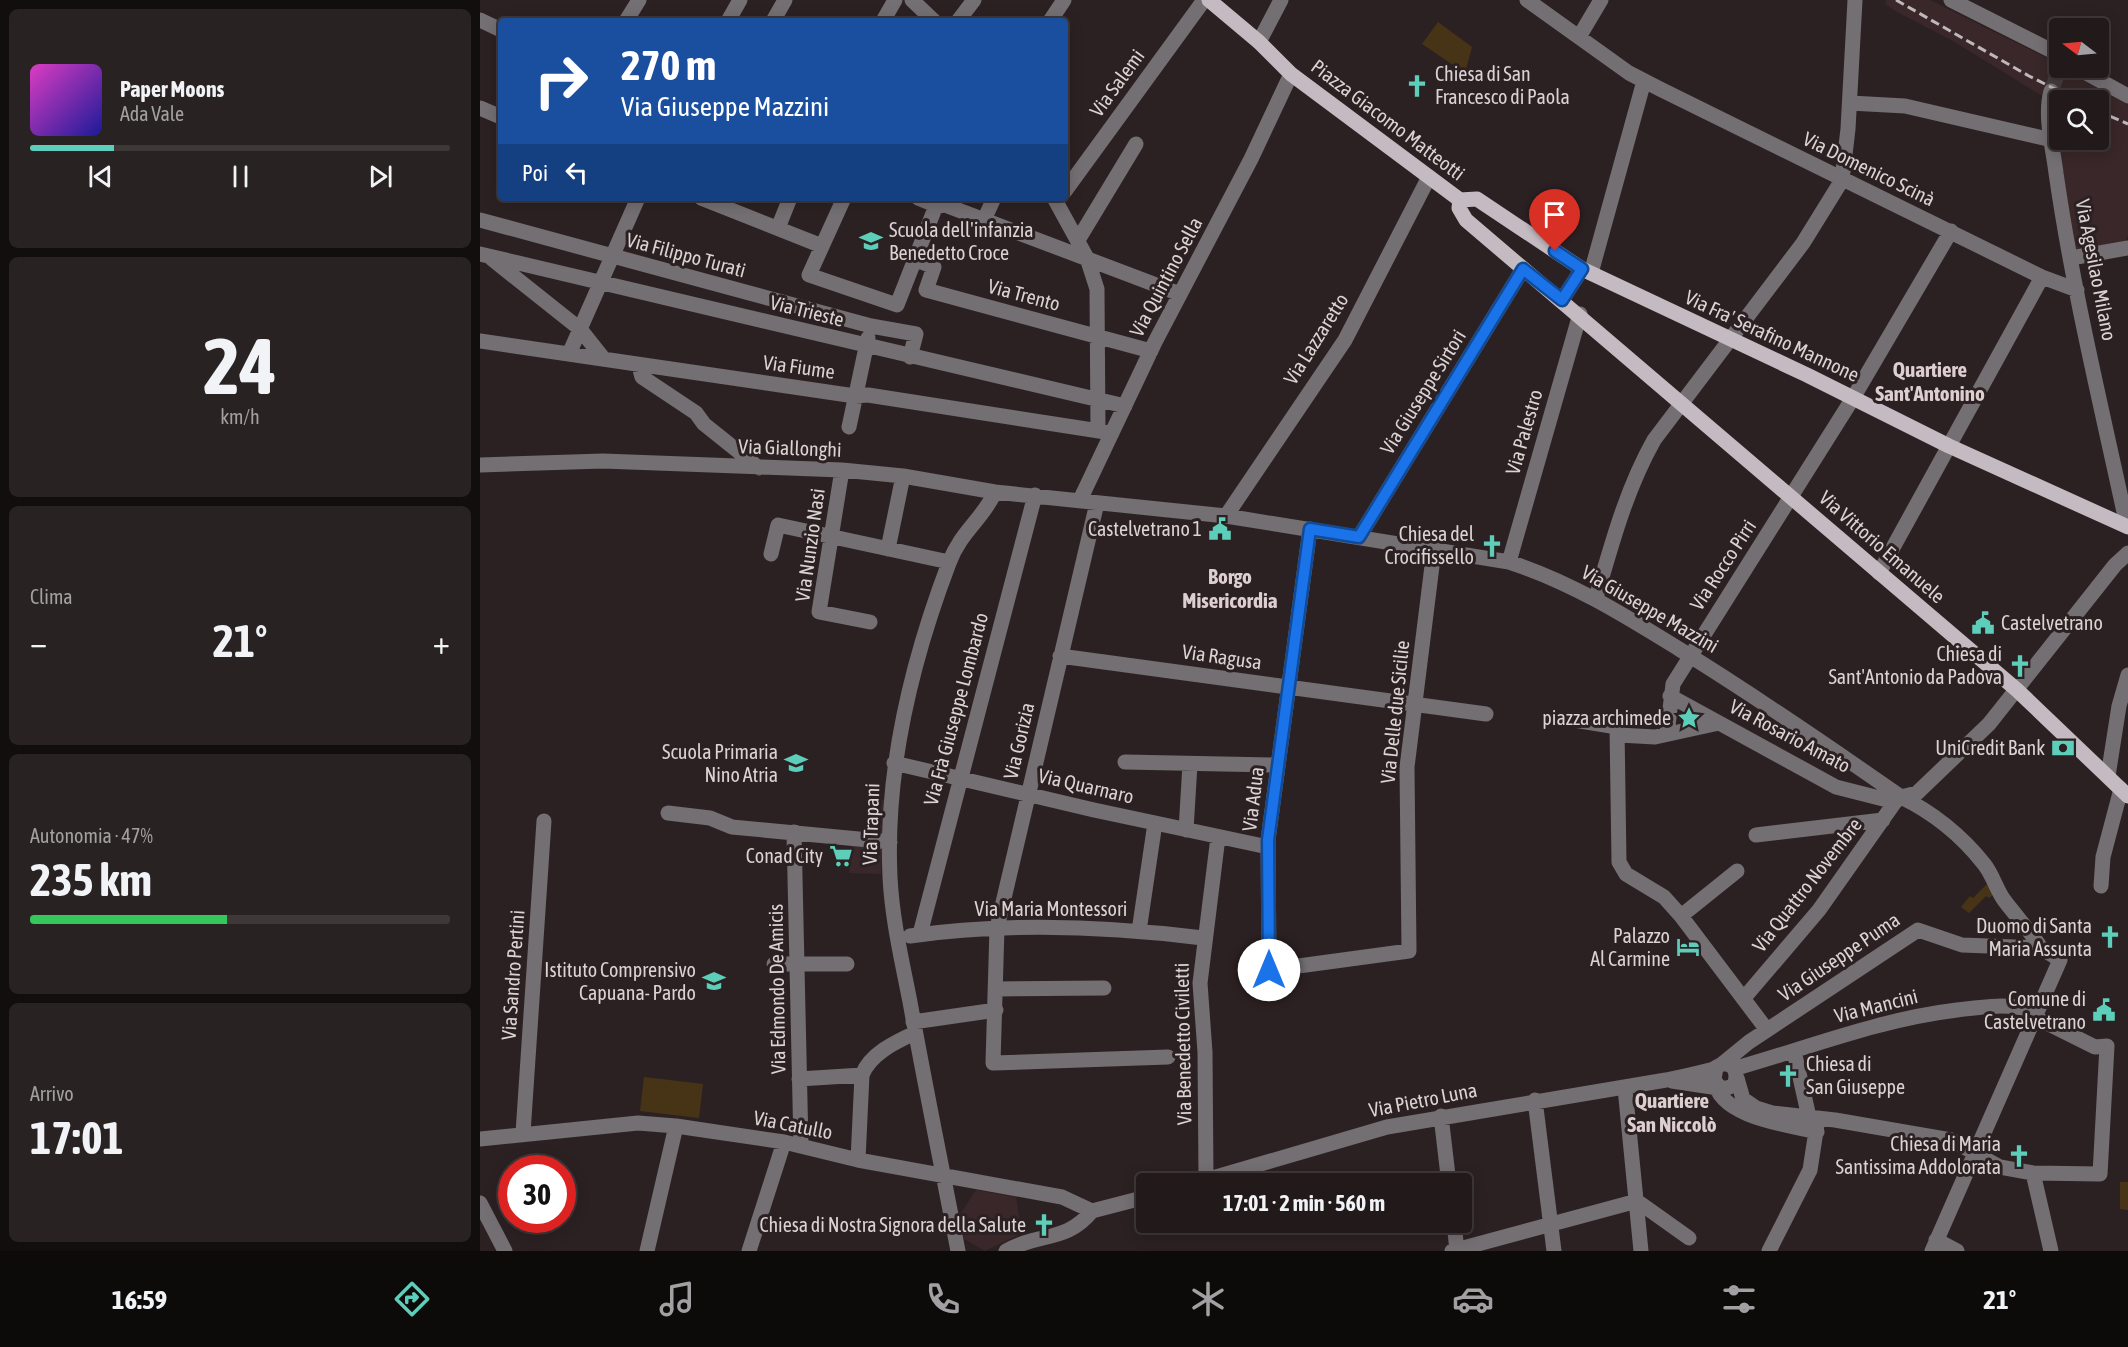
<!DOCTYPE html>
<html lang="it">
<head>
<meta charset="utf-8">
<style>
	body { margin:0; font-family:"Asap Condensed",sans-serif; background:#292223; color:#f1f3f6; height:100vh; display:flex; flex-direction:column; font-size:22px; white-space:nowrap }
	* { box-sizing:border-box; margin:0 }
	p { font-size:20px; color:#a2a0a2 }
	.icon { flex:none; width:33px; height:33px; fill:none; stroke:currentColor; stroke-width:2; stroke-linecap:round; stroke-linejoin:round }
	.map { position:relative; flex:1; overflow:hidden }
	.sheet { display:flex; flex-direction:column; gap:9px; padding:9px; background:#120e0e; width:480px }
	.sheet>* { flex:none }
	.top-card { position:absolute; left:18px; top:18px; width:570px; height:183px; border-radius:6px; box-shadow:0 3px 15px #0003,0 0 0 2px #3e3839; background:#1a4fa0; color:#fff; overflow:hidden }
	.needle { width:39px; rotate:286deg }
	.tools { position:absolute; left:1569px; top:18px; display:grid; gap:12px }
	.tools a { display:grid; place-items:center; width:60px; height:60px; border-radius:6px; background:#21191a; box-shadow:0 3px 15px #0003,0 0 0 2px #3e3839; font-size:30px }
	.speed { position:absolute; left:18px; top:1155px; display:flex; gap:12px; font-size:30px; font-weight:700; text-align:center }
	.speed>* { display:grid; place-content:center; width:78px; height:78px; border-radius:50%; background:#21191a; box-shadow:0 3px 15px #0003,0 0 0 2px #3e3839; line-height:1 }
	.speed .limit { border:9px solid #d22; background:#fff; color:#111 }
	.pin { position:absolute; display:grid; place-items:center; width:51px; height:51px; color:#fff; margin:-62px -26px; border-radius:50% 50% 50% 0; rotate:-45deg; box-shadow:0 0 6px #0007 }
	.pin .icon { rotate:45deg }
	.me { position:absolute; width:66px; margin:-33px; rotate:0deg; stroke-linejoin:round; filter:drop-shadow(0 0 4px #0008) }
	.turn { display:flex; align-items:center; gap:21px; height:126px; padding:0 24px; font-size:27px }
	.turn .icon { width:78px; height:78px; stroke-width:2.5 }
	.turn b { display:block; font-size:42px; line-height:51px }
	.then { display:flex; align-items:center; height:57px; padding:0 24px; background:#0003; gap:12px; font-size:22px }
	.big { font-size:45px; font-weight:700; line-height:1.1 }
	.sheet .tile { flex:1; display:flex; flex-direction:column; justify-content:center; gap:9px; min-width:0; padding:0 21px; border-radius:9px; background:#292223 }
	.sheet .dial { align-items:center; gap:0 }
	.dial b { font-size:78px; line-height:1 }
	.song { display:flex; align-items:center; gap:18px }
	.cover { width:72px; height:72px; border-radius:9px; background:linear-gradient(135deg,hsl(310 70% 55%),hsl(240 70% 35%)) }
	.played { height:6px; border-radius:3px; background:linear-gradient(90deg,#5dceb9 20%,#3e3839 20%) }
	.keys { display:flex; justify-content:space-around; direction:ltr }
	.heat { display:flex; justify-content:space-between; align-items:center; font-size:33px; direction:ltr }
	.charge { height:9px; border-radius:4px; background:linear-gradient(90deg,#34c759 47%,#3e3839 0) }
	.trip { position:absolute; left:656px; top:1173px; width:336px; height:60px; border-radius:6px; background:#21191a; box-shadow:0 3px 15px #0003,0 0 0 2px #3e3839; font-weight:700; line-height:60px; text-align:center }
	.dock { display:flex; height:96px; justify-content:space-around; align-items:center; background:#0d0a0a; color:#a2a0a2 }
	.dock .icon { width:42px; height:42px }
	.dock .active { color:#5dceb9 }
	.dock b { font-size:27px; color:#f1f3f6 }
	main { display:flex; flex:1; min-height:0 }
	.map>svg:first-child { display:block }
	.built { fill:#392729; fill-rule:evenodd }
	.green { fill:#473416 }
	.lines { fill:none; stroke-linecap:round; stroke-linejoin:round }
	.minor-tunnel { stroke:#463c3d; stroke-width:15; stroke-dasharray:15 8; stroke-linecap:butt }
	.minor { stroke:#746f72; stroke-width:15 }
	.major { stroke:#c4bac1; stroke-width:15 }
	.rail { stroke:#bfb7b8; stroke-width:3; stroke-dasharray:9 4.5; stroke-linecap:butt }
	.route-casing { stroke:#114b97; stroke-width:15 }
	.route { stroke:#1a73e8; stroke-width:10 }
	.labels { text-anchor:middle; stroke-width:6; stroke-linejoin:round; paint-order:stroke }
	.poi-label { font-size:20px; fill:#dad2d3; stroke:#2c2122; text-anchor:end }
	.street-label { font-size:20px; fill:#dad2d3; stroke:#2c2122 }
	.neighbourhood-label { font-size:21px; font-weight:bold; fill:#ddcecf; stroke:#2c2122 }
</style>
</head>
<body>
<main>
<section class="sheet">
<div class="tile">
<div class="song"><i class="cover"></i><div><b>Paper Moons</b><p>Ada Vale</p></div></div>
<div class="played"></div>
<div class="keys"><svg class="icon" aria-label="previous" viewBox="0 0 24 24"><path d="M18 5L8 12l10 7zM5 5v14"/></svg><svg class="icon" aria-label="pause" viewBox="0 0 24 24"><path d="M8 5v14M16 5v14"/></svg><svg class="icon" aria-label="next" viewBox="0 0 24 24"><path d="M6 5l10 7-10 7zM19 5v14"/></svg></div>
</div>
<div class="tile dial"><b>24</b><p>km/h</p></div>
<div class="tile"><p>Clima</p>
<div class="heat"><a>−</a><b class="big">21°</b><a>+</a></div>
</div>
<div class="tile"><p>Autonomia · 47%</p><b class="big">235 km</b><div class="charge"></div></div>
<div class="tile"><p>Arrivo</p><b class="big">17:01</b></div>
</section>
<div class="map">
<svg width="1648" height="1251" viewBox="0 0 1648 1251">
	<rect width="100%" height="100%" fill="#2c2122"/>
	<path class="built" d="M 1406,0 L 1450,0 L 1577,63 L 1576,69 L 1594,75 L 1648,105 L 1648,235 L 1645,241 L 1594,250 L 1572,102 L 1473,41 L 1417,12 L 1405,4 ZM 1580,100 L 1618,100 L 1618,140 L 1580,140 Z
		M 389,798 L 407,800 L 405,836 L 387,834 Z
		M 372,843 L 402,847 L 401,874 L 369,873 Z
		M 496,1190 L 536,1197 L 542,1233 L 505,1251 L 484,1239 L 479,1216 Z"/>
	<path class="green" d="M 958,22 L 992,47 L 985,73 L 942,44 Z
		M 1509,882 L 1516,892 L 1509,898 L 1506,896 L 1489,913 L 1481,907 L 1490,896 L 1493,898 Z
		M 164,1077 L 223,1084 L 219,1118 L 160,1111 Z
		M 1640,1182 L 1648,1182 L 1648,1210 L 1640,1209 Z"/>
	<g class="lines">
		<path class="minor-tunnel" d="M 1571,91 L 1580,68"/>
		<path class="minor" d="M 432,0 L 454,21
			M 1047,0 L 1149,73 L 1180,89 L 1562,277 L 1597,290
			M 1471,0 L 1580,55
			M 0,20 L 21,30
			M 146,21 L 159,0
			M 248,21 L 260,0
			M 293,21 L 305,0
			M 403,21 L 415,0
			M 478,21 L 494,0
			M 570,21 L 584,0
			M 1099,37 L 1121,0
			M 779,42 L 801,0
			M 1597,68 L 1648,96
			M 1571,91 C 1564,116 1573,148 1576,173 C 1593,292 1622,409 1647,526
			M 1370,103 L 1425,106 L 1572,140
			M 0,108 L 21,117
			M 585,191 L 724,0
			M 221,198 L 342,246
			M 364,198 L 329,275 L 417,305 L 459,198
			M 438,198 L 458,206 L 465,205 L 700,294
			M 574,198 L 607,258 L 617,289 L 618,431
			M 0,220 L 391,326 L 436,334 L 430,357
			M 504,220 L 514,198
			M 298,228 L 310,198
			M 598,240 L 656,144
			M 0,254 L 645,406
			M 1591,258 L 1648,248
			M 12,259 L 100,329 L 123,358
			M 437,260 L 454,267 L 446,290 L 671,351
			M 1111,273 L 1164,81
			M 1082,300 L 1102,269
			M 0,341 C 125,359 250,378 375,396 L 388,395 L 632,433
			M 89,354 L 158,198
			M 159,366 L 162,377 L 216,413 L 224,424 L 279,468
			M 369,427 L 388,338
			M 0,465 L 123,461 L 362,470 L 423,476 L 515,492 L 746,516 L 1029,562 C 1091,582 1144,615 1199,649 C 1275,696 1348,746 1421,797 C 1452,812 1482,836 1504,864 C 1513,875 1516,889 1524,900 C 1536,916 1550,931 1561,948
			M 362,470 L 339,612 L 390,622
			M 600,500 L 675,342 L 771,159 L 811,74
			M 617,503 L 517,928 L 513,1063 L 688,1057
			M 746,516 L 865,340 L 949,177
			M 830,529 L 788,840 L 789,970 L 929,951 L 927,767 L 954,550
			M 879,537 L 1043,269
			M 408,549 L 423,476
			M 291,554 L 298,525 L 469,562
			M 1029,562 L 1100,314
			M 1399,573 L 1562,277
			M 1116,598 C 1132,543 1146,490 1174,440 L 1323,243 L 1362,180 L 1368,129 L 1375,0
			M 580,656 L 1006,714
			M 1190,696 L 1356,787 L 1415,802
			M 1088,719 L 1137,727 L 1139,862 L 1146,874 L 1184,897 L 1201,916 L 1287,1030
			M 1187,734 L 1193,684 L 1373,398 L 1471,231
			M 1139,735 L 1175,737 L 1239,723
			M 645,762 L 798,765
			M 414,763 L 614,810 L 788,847
			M 1628,776 L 1639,706 L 1648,675
			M 188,813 L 230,818 L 252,827 L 410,842
			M 706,830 L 710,764
			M 314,832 L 321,1146
			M 1276,835 L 1403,820
			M 1621,886 L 1623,857 L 1641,789
			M 1201,916 L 1257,871
			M 659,931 L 675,823
			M 440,934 L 555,495
			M 430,936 C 528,922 626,926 723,938
			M 294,964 L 367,964
			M 516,989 L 624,988
			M 1264,998 L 1339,910 L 1415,802 L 1421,797 L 1437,793 L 1509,724 L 1635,565 L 1648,553
			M 433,1022 L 516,1010
			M 1314,1051 L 1329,1117
			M 1242,1064 L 1269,1042 L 1438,930 L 1482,945 L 1561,948 L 1580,960 L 1452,1251
			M 1249,1065 L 1260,1067 C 1333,1046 1402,1019 1477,1010 C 1502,1007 1526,1003 1550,1010 L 1553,1016 L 1615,1047 L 1627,1046 L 1620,1174 L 1553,1173 L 1520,1167 L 1471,1140 L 1355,1120 L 1292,1113 L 1276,1108 L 1263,1099 L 1257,1078
			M 319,1079 L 382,1075 C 390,1054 415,1042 435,1033
			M 1192,1081 L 1245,1089
			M 1235,1082 C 1240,1117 1308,1125 1337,1132
			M 1145,1088 L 1161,1251
			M 1055,1100 L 1074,1251
			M 961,1116 L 969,1184
			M 43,1133 L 64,821
			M 0,1139 L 158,1123 L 196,1126 L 304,1142 L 378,1160 L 582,1197 L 612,1211
			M 378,1160 L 382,1075
			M 1553,1173 L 1571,1251
			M 726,1179 L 725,1052 L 720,983 L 738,837
			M 712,1184 L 907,1127 L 1186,1080 C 1201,1077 1215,1074 1230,1070 C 1235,1069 1238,1065 1243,1064 C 1256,1062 1258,1076 1254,1085 L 1245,1089 L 1238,1086 L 1234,1079 L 1236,1068
			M 0,1203 L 25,1251
			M 612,1211 L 666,1197
			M 974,1222 L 977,1251
			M 1456,1240 L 1477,1251
			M 167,1251 L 196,1126
			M 269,1251 L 304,1142
			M 478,1251 C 462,1168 445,1085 430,1002 C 422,961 412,919 410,877 C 405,770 431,663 469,563 C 481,531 503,519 515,492
			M 526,1251 C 559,1232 586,1243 612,1211
			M 972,1251 L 1157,1201 L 1209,1238
			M 1289,1251 L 1330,1170 L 1338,1118"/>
		<path class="major" d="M 729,0 L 779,42 L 811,74 L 980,200
			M 980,200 L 979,208 L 986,220 L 1537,690 L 1648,796
			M 980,200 L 997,199 L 1102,269 L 1327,375 L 1469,446 L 1648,527"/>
		<path class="rail" d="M 1416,0 L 1549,76 L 1597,100
			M 1618,111 L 1648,124"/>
	</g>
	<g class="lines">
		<g class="route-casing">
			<path id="route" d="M 789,970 L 788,840 L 830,529 L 879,537 L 1043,269 L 1082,300 L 1102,269 L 1075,251"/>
		</g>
		<use href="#route" class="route"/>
	</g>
	<defs>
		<g id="church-bare" transform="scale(1.8)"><path d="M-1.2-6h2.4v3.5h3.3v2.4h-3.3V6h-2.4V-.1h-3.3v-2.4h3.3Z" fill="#5dceb9" stroke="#2c2122" stroke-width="2.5" paint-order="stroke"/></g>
		<g id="school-bare" transform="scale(1.8)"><path d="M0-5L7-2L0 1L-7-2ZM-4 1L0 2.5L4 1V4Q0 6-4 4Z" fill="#5dceb9" stroke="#2c2122" stroke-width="2.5" paint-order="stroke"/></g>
		<g id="civic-bare" transform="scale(1.8)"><path d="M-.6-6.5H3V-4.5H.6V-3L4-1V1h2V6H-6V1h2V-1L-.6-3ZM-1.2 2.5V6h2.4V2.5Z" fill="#5dceb9" stroke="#2c2122" stroke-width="2.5" paint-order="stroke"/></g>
		<g id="sight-bare" transform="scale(1.8)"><path d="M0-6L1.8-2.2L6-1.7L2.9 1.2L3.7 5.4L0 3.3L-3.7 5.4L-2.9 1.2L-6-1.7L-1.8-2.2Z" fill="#5dceb9" stroke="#2c2122" stroke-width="2.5" paint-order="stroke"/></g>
		<g id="bank-bare" transform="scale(1.8)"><path d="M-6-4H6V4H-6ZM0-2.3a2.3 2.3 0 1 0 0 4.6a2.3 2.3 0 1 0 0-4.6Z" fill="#5dceb9" stroke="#2c2122" stroke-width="2.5" paint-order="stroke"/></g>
		<g id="supermarket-bare" transform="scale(1.8)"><path d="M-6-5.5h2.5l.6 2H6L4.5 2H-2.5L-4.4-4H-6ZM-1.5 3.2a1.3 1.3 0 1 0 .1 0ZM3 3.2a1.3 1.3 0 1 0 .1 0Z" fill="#5dceb9" stroke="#2c2122" stroke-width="2.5" paint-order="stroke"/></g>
		<g id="hotel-bare" transform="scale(1.8)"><path d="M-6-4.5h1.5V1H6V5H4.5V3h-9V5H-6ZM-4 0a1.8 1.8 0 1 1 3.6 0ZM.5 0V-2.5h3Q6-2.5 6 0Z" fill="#5dceb9" stroke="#2c2122" stroke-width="2.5" paint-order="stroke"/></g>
	</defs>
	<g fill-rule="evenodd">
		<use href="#church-bare" x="937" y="86"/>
		<use href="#school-bare" x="391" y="241"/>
		<use href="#civic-bare" x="740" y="529"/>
		<use href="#church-bare" x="1012" y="546"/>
		<use href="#civic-bare" x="1503" y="623"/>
		<use href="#church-bare" x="1540" y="666"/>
		<use href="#sight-bare" x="1209" y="718"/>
		<use href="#bank-bare" x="1583" y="748"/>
		<use href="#school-bare" x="316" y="763"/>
		<use href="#supermarket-bare" x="361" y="856"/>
		<use href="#church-bare" x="1630" y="937"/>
		<use href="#hotel-bare" x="1208" y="947"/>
		<use href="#school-bare" x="234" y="981"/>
		<use href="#civic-bare" x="1624" y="1010"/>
		<use href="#church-bare" x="1308" y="1076"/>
		<use href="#church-bare" x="1539" y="1156"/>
		<use href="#church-bare" x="564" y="1225"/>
	</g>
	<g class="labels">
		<g class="poi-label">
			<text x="955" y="81" text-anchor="start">Chiesa di San<tspan x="955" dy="23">Francesco di Paola</tspan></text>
			<text x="409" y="237" text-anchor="start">Scuola dell'infanzia<tspan x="409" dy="23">Benedetto Croce</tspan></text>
			<text x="722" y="536">Castelvetrano 1</text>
			<text x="994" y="541">Chiesa del<tspan x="994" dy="23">Crocifissello</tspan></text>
			<text x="1521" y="630" text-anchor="start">Castelvetrano</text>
			<text x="1522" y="661">Chiesa di<tspan x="1522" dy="23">Sant'Antonio da Padova</tspan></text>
			<text x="1191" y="725">piazza archimede</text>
			<text x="1565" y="755">UniCredit Bank</text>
			<text x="298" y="759">Scuola Primaria<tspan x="298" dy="23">Nino Atria</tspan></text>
			<text x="343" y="863">Conad City</text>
			<text x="1612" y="933">Duomo di Santa<tspan x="1612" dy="23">Maria Assunta</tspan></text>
			<text x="1190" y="943">Palazzo<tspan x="1190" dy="23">Al Carmine</tspan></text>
			<text x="216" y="977">Istituto Comprensivo<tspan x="216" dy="23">Capuana- Pardo</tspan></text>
			<text x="1606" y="1006">Comune di<tspan x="1606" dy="23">Castelvetrano</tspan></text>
			<text x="1326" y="1071" text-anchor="start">Chiesa di<tspan x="1326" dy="23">San Giuseppe</tspan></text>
			<text x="1521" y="1151">Chiesa di Maria<tspan x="1521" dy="23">Santissima Addolorata</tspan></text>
			<text x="546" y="1232">Chiesa di Nostra Signora della Salute</text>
		</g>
		<g class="street-label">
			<text transform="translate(637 83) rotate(-54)" y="7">Via Salemi</text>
			<text transform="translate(908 120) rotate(37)" y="7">Piazza Giacomo Matteotti</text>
			<text transform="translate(1389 169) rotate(26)" y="7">Via Domenico Scinà</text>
			<text transform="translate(206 255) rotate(15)" y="7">Via Filippo Turati</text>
			<text transform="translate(1616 270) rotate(79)" y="7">Via Agesilao Milano</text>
			<text transform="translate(686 277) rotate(-62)" y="7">Via Quintino Sella</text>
			<text transform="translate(544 295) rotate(15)" y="7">Via Trento</text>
			<text transform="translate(327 311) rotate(14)" y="7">Via Trieste</text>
			<text transform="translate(1292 336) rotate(25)" y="7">Via Fra' Serafino Mannone</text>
			<text transform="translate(836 339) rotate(-58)" y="7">Via Lazzaretto</text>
			<text transform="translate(319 367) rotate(8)" y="7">Via Fiume</text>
			<text transform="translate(943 392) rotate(-58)" y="7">Via Giuseppe Sirtori</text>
			<text transform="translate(1044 432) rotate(-74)" y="7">Via Palestro</text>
			<text transform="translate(310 448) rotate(2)" y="7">Via Giallonghi</text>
			<text transform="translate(330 545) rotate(-82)" y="7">Via Nunzio Nasi</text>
			<text transform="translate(1402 547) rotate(41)" y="7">Via Vittorio Emanuele</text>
			<text transform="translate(1243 565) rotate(-57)" y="7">Via Rocco Pirri</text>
			<text transform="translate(1170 609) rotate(30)" y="7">Via Giuseppe Mazzini</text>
			<text transform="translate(742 657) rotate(8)" y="7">Via Ragusa</text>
			<text transform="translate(476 709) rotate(-75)" y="7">Via Frà Giuseppe Lombardo</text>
			<text transform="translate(915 712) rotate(-84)" y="7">Via Delle due Sicilie</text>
			<text transform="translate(1310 736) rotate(28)" y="7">Via Rosario Amato</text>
			<text transform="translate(539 741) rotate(-77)" y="7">Via Gorizia</text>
			<text transform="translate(606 786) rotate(13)" y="7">Via Quarnaro</text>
			<text transform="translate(773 799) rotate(-83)" y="7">Via Adua</text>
			<text transform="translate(391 824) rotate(-88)" y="7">Via Trapani</text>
			<text transform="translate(1327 885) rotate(-52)" y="7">Via Quattro Novembre</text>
			<text x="571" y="916">Via Maria Montessori</text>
			<text transform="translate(1359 957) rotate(-34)" y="7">Via Giuseppe Puma</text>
			<text transform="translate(33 975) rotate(-86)" y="7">Via Sandro Pertini</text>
			<text transform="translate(297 989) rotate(-91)" y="7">Via Edmondo De Amicis</text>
			<text transform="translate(1396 1006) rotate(-14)" y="7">Via Mancini</text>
			<text transform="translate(703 1044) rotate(-91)" y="7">Via Benedetto Civiletti</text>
			<text transform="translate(943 1100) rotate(-11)" y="7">Via Pietro Luna</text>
			<text transform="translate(313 1125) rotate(11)" y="7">Via Catullo</text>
		</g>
		<g class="neighbourhood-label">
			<text x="1450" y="377">Quartiere<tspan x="1450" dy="24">Sant'Antonino</tspan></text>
			<text x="750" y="584">Borgo<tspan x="750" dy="24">Misericordia</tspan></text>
			<text x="1192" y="1108">Quartiere<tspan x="1192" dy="24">San Niccolò</tspan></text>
		</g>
	</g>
</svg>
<div class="tools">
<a><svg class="needle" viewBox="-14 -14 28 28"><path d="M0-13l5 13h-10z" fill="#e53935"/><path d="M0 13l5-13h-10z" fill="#a2a0a2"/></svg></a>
<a><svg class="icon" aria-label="search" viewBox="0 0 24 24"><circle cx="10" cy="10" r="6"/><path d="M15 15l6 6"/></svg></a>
</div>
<div class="speed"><div class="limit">30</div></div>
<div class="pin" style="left:1075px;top:251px;background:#d93025"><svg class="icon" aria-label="arrive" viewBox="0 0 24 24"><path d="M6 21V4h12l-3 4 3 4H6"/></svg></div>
<svg class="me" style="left:789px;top:970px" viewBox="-20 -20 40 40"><circle r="19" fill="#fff"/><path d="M0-13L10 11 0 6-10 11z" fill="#1a73e8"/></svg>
<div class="trip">17:01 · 2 min · 560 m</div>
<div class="top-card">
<div class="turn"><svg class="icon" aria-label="right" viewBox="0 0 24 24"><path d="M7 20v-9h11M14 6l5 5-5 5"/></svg><div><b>270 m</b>Via Giuseppe Mazzini</div></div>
<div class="then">Poi<svg class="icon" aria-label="left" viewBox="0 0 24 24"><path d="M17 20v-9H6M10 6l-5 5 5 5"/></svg></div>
</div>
</div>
</main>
<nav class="dock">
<b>16:59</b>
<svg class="icon active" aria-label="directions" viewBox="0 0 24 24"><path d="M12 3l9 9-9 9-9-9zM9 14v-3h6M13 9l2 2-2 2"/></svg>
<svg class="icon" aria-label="music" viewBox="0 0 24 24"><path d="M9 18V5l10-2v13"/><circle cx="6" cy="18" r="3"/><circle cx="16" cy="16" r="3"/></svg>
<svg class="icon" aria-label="phone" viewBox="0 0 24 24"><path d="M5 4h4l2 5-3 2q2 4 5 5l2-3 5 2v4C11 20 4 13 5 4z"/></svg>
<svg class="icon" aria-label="climate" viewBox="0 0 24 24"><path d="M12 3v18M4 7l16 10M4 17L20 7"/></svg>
<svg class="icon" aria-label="car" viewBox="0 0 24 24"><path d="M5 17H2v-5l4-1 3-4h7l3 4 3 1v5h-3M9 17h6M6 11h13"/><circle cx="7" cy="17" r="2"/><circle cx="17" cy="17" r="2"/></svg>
<svg class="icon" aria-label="filters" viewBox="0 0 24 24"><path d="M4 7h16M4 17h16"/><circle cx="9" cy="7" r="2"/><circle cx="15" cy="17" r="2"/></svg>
<b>21°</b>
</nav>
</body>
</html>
